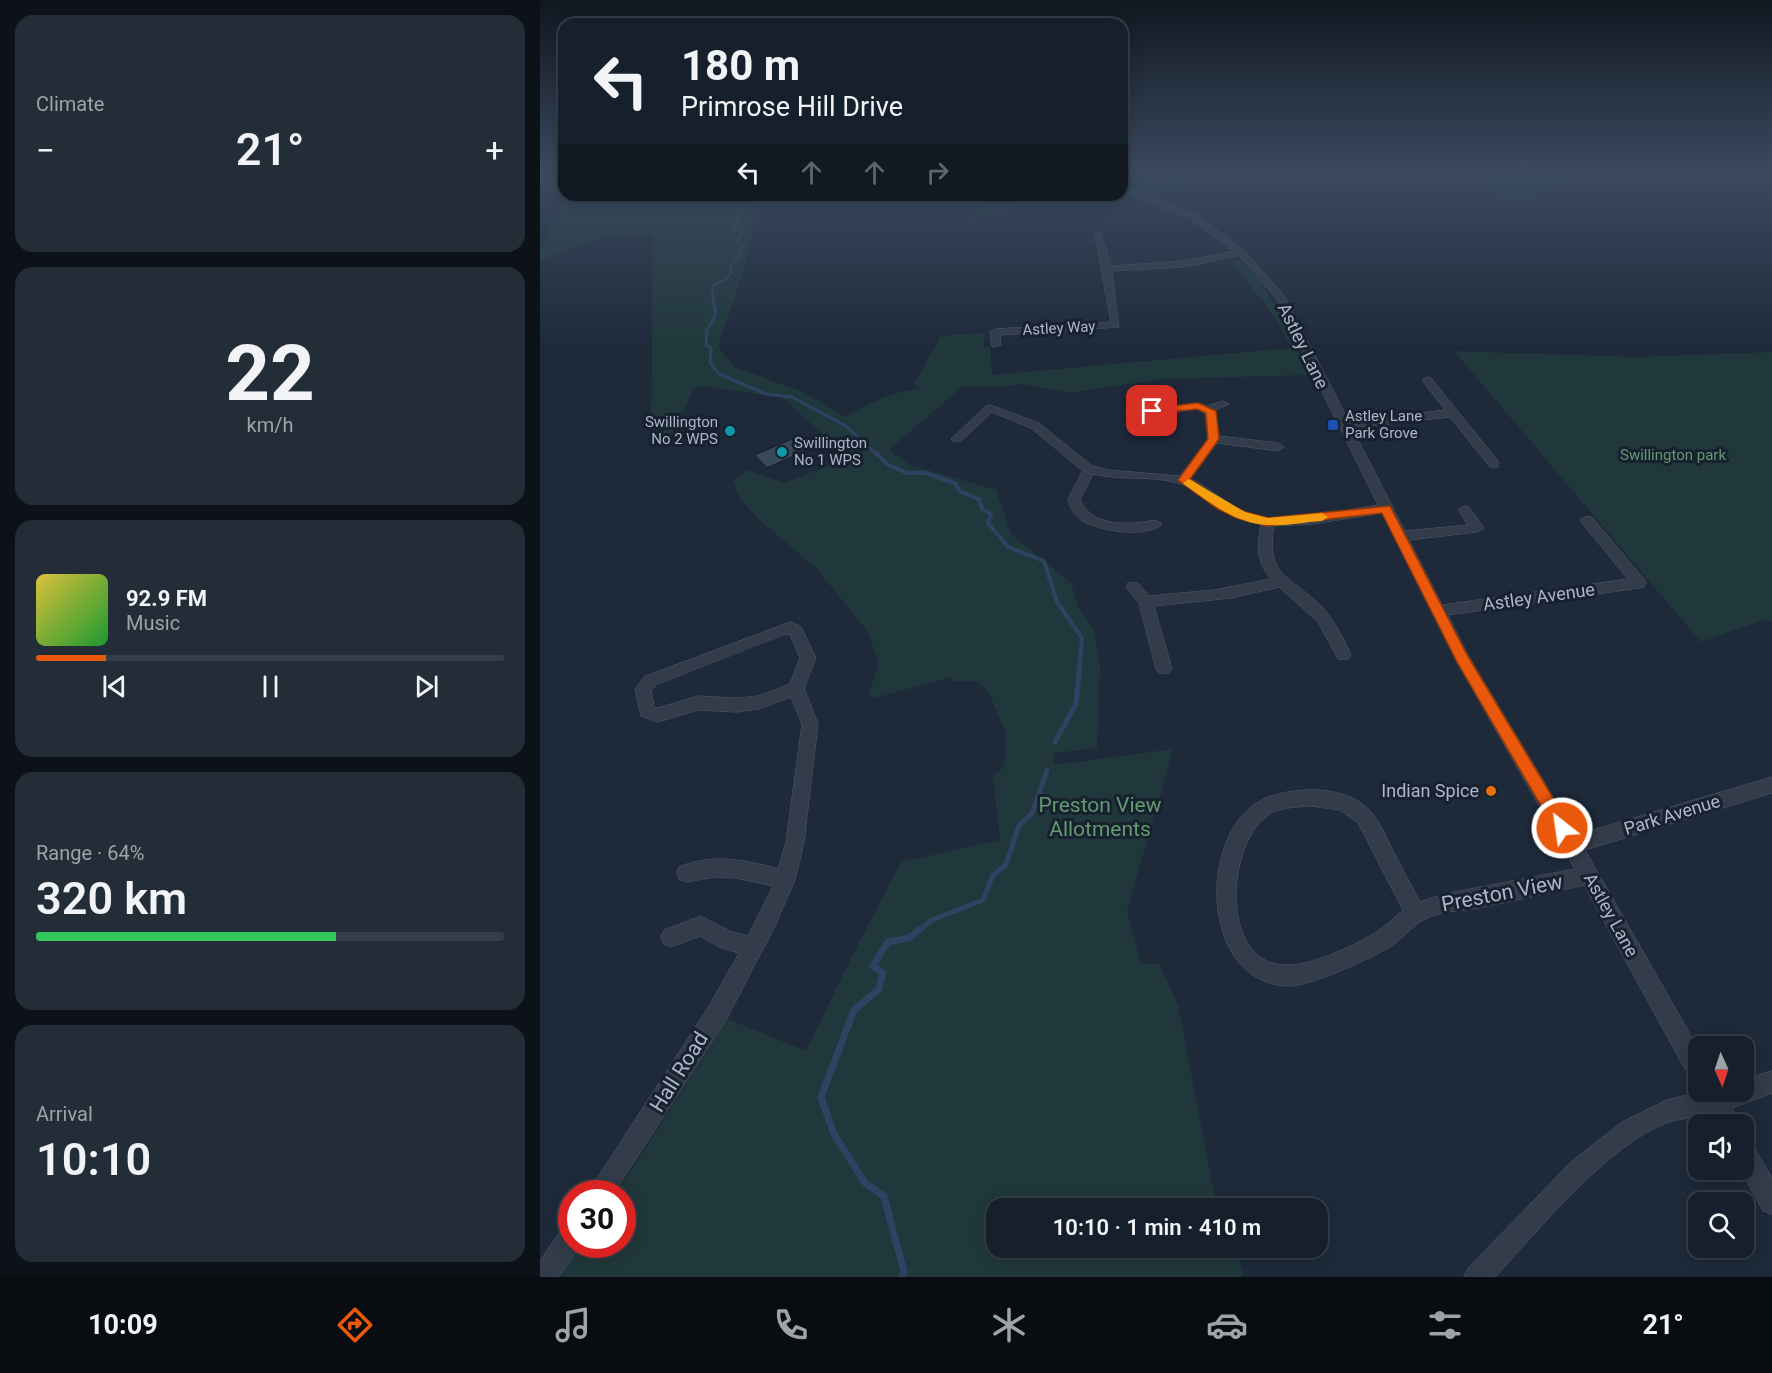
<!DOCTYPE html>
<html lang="en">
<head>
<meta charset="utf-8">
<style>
	body { margin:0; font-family:Roboto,sans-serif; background:#232d38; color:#f1f3f6; height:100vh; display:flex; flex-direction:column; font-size:22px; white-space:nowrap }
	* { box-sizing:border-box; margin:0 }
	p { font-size:20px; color:#9ea3a9 }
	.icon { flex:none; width:33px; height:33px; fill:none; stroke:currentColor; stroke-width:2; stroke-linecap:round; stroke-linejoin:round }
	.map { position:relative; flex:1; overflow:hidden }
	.details { display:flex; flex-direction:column; gap:15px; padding:15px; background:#0c1218; width:540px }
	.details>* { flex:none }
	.banner { position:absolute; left:18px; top:18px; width:570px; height:183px; border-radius:18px; box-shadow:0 3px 15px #0003,0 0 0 2px #353e48; background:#16202c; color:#f1f3f6; overflow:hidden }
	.needle { width:39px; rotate:177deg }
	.controls { position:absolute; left:1148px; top:1036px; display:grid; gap:12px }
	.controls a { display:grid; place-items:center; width:66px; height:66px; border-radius:12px; background:#16202c; box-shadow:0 3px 15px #0003,0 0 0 2px #353e48; font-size:30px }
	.speed { position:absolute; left:18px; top:1180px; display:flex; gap:12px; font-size:30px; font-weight:700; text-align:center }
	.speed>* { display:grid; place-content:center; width:78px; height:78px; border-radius:50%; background:#16202c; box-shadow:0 3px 15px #0003,0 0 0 2px #353e48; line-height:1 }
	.speed .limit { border:9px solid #d22; background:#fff; color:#111 }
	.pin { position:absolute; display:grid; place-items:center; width:51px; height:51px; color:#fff; margin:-26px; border-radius:12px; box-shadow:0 3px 9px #0006 }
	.me { position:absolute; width:66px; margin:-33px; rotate:330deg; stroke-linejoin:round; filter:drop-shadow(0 0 4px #0008) }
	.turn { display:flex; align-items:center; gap:21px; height:126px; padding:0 24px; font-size:27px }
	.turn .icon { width:78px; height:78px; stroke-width:2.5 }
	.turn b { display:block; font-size:42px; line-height:51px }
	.lanes { display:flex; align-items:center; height:57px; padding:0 24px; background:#0003; justify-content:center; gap:30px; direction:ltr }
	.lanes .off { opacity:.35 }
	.big { font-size:45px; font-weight:600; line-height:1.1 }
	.details .widget { flex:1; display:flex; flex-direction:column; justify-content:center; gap:9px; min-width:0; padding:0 21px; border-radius:18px; background:#232d38 }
	.details .dial { align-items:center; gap:0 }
	.dial b { font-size:78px; line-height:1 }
	.song { display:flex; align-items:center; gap:18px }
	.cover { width:72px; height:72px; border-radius:9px; background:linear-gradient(135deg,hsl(50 70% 55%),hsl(130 70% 35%)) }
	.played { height:6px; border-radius:3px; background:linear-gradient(90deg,#ea580c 15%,#353e48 15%) }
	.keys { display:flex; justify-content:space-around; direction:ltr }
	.heat { display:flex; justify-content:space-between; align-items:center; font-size:33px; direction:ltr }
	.charge { height:9px; border-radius:4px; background:linear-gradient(90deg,#34c759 64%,#353e48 0) }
	.trip { position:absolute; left:446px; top:1198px; width:342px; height:60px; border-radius:18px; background:#16202c; box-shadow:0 3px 15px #0003,0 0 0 2px #353e48; font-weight:600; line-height:60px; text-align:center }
	.tabs { display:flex; height:96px; justify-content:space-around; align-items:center; background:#090d12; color:#9ea3a9 }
	.tabs .icon { width:42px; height:42px }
	.tabs .on { color:#ea580c }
	.tabs b { font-size:27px; color:#f1f3f6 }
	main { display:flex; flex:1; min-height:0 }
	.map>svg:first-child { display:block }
	.green { fill:#20383b }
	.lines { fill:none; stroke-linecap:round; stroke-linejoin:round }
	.stream-far4 { stroke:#2e4361; stroke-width:2 }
	.stream-far3 { stroke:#2e4361; stroke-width:3 }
	.stream-far2 { stroke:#2e4361; stroke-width:4 }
	.stream-far1 { stroke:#2e4361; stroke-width:5 }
	.stream { stroke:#2e4361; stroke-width:7 }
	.building { fill:#3a485b; stroke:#1a2331; stroke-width:1.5 }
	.street-casing { stroke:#505968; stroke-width:1 }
	.street { fill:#323c4a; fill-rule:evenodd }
	.route { fill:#ea580c; stroke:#983908; stroke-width:1.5 }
	.slow { fill:#f59e0b }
	.transit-dot { fill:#1a4fb4; stroke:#18212f; stroke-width:2 }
	.culture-dot { fill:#0f9aa8; stroke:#18212f; stroke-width:2 }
	.food-dot { fill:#e8710a; stroke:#18212f; stroke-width:2 }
	.labels { text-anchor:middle; stroke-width:6; stroke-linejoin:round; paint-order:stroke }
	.far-street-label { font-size:15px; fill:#acb6c7; stroke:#18212f }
	.far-poi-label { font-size:15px; fill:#acb6c7; stroke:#18212f; text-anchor:start }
	.far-park-label { font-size:15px; fill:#629a70; stroke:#18212f }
	.street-label { font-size:18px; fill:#acb6c7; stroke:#18212f }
	.poi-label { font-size:18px; fill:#acb6c7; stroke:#18212f; text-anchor:end }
	.near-park-label { font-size:21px; fill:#629a70; stroke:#18212f }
	.near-street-label { font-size:21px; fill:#acb6c7; stroke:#18212f }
</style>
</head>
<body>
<main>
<section class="details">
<div class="widget"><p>Climate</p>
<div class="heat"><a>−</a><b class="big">21°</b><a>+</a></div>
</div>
<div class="widget dial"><b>22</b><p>km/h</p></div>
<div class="widget">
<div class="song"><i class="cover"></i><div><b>92.9 FM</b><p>Music</p></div></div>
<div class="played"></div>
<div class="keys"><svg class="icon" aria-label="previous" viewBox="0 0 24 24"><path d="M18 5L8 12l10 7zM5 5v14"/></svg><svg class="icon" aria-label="pause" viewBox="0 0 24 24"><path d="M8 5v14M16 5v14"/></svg><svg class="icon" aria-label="next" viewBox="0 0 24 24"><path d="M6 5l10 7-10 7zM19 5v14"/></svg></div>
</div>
<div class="widget"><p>Range · 64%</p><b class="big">320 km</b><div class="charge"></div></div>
<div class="widget"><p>Arrival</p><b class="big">10:10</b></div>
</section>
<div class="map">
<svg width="1232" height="1277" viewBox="0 0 1232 1277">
	<rect width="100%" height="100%" fill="#1e2a3a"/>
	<path class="green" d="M 989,170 L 1013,170 L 1022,177 L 1020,182 L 1002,187 L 989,201 C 973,201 961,199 950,187 C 960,174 974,172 989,170 Z
		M 652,173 L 651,179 C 622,198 614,195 582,185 L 582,175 L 615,185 Z
		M 26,195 L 214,195 L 212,209 L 215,215 L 206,264 L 178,346 L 194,367 L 263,392 L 305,417 C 332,402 348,393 379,389 L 374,384 L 401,336 L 444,333 L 444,347 L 450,347 L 452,375 L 752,348 L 736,319 L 691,260 L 686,259 L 702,261 L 718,278 L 744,320 L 770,375 L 622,379 L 529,393 L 483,384 L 463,387 L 422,387 L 349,450 L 370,465 L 456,490 L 471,534 L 531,583 L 538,606 L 554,630 L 560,667 L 557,748 L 514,753 L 514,765 L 633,749 L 587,911 L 601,964 L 619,964 L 638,1005 L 677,1209 L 456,1209 L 456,1248 L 699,1248 L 703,1277 L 21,1277 L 42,1245 L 82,1245 L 82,1194 L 76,1194 L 188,1019 L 266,1051 L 312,956 L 361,862 L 460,840 L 453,775 L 464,767 L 466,734 L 449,693 L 436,681 L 413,681 L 411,677 L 335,698 L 329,694 L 339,662 L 327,631 L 278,570 L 224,524 L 201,500 L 193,481 L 208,470 L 244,483 L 308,458 L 243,398 L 165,386 L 154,388 L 132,434 L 111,444 L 113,235 C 74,228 35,245 0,261 L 0,248 Z
		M 472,195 L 535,195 L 432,217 L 449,200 Z
		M 914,351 L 1095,357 L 1232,352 L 1232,622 L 1229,620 L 1221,621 L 1161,642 Z"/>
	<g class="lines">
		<path class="stream-far4" d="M 0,179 L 24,177
			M 172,295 L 173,285 L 185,280 L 192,272 L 190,267 L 202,252 L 199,251 L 203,246 L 196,241 L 202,231 L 194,227 L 202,212 L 202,195"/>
		<path class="stream-far3" d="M 172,293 L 176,314 L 167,330 L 166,345 L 171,348 L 170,363 L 179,374 L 226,394 L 252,397 L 306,426 L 337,455"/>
		<path class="stream-far2" d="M 336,453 L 348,465 L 367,473 L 386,473 L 416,484 L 419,491 L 439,499 L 442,509 L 451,514 L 448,523 L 468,547 L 504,561 L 517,602 L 542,638 L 540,662"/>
		<path class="stream-far1" d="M 515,742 L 536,704 L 540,661
			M 378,931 L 392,920 L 443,900 L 453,875 L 466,865 L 479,825 L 492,814 L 507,770"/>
		<path class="stream" d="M 362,1277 L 364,1272 L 344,1196 L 325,1183 L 294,1134 L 281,1097 L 314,1010 L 339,989 L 343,973 L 333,966 L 348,942 L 369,938 L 380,929"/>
	</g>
	<path class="building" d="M 256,437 L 270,449 L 227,468 L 214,455 Z"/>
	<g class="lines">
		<g class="street-casing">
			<path id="street" d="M 24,179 L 24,183 L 0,185 L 0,181 Z
				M 582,186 L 657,215 L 704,250 L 745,297 L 809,422 L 905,410 L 882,380 L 887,377 L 891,378 L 958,461 L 958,467 L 950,467 L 910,417 L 812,428 L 865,531 L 928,525 L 918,510 L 924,506 L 929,507 L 944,528 L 937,532 L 869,540 L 902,605 L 1088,579 L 1042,523 L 1040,520 L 1047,516 L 1052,517 L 1104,579 L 1106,583 L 1104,587 L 1099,588 L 908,615 L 928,655 L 1036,835 L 1232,777 L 1232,793 L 1045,850 L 1158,1048 L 1158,1081 L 1150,1078 L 1044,885 C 1009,893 973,901 938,908 C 922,911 904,911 889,917 C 875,923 865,936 853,945 C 835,957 769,987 748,986 C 663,984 657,844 715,804 C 729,794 749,791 767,790 C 788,789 814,794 829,810 C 839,820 844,833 850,845 C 860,864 870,883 880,902 L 904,894 L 1035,869 L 917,662 L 842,513 L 772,524 L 734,526 C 725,578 752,576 782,607 C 795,621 803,638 811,655 L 808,659 L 798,659 L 778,622 L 739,587 L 691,598 L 614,606 L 632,669 L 629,673 L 619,673 L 616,669 L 599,603 L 586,587 L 588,583 L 598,583 L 609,596 L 674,590 L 731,579 C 716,561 717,546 721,524 C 683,520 669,492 638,483 C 610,475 581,481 553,474 L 540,499 C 551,528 590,525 615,520 L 622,524 C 608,539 554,531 540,519 C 533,514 530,507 528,499 L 543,471 L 491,428 L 452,412 L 421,441 L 413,441 L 411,439 L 446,406 L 450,405 L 499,423 L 551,465 L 568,470 L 640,476 L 668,439 L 665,413 L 657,409 L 591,417 L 585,414 L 591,411 L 658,403 L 667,406 L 683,401 L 689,404 L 675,410 L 679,436 L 738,443 L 744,447 L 738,451 L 677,443 L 650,479 C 669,486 683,502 701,510 C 742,529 796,511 838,505 L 736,298 L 699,255 L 644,267 L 572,271 L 579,327 L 460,335 L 461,345 L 452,347 L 450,332 L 455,329 L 571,322 L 554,231 L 561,233 L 571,266 L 644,261 L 694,251 L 651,219 L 582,191 ZM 771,806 L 800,810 L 818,823 L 863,910 C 855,917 847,925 838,931 C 818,944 773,965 749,965 C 680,968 685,847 727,816 C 739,807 757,807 771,806 Z
				M 251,622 L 261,627 L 276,658 L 264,688 L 278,724 L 264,842 L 255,880 L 234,928 L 185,1022 L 73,1194 L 47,1194 L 169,1006 L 199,953 L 179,947 L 160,936 L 131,947 L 124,944 L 121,937 L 124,930 L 161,916 L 189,931 L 208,936 L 233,886 L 196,878 L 174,877 L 146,882 L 139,879 L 137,873 L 139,867 C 172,853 206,860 238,869 L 246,842 L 262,724 L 251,697 L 219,709 L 197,712 L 158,710 L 118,722 L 101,716 L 95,689 L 104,677 ZM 246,634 L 250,635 L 260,658 L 250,684 L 218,696 L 197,698 L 158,696 L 118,708 L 114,707 L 111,691 L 116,685 Z
				M 1232,1071 L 1232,1093 L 1192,1108 L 1201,1125 L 1176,1125 L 1170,1114 C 1157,1117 1142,1118 1129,1122 C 1069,1143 999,1230 955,1277 L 924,1277 L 928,1268 L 1032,1161 L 1082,1122 L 1127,1100 L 1159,1092 L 1203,1092 L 1203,1081 Z
				M 1203,1138 L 1211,1142 L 1232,1178 L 1232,1214 L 1223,1211 L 1201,1170 L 1203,1170 Z
				M 32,1224 L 32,1245 L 41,1245 L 19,1277 L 0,1277 L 0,1261 L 23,1227 Z"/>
		</g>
		<use href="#street" class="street"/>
	</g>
	<linearGradient id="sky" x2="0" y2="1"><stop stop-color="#101720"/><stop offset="0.49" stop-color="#3b4a60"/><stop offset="1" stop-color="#3b4a60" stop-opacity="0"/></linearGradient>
	<rect width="1232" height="349" fill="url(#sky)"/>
	<path class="route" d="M 658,403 L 676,411 L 679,439 L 650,479 L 687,504 L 705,512 L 728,518 L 850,506 L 927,655 L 1028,823 L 1031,828 L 1028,833 L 1022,836 L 1017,833 L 917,662 L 842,513 L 728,526 L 697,518 L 678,509 L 638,480 L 668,439 L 666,413 L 657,409 L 612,414 L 607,411 L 612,408 Z"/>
	<path class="slow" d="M 649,479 L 705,512 L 728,518 L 782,513 L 788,517 L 782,521 C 765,522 747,526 730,525 C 698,525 670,503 645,485 L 643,483 Z"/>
	<rect class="transit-dot" x="787" y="419" width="12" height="12" rx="3"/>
	<g class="culture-dot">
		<circle cx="190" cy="431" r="6"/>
		<circle cx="242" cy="452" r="6"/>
	</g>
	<circle class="food-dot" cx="951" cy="791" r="6"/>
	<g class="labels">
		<g class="far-street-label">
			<text transform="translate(519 328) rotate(-3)" y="5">Astley Way</text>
		</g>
		<g class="far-poi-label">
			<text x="805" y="421">Astley Lane<tspan x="805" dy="17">Park Grove</tspan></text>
			<text x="178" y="427" text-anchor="end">Swillington<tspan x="178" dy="17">No 2 WPS</tspan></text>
			<text x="254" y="448">Swillington<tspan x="254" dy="17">No 1 WPS</tspan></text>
		</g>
		<g class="far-park-label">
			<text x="1133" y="460">Swillington park</text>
		</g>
		<g class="street-label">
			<text transform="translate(763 346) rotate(64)" y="6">Astley Lane</text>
			<text transform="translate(999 597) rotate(-8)" y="6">Astley Avenue</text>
			<text transform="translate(1132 815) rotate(-17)" y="6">Park Avenue</text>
			<text transform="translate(1071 915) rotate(61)" y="6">Astley Lane</text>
		</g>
		<g class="poi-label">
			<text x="939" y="797">Indian Spice</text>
		</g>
		<g class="near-park-label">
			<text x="560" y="812">Preston View<tspan x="560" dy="24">Allotments</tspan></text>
		</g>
		<g class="near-street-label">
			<text transform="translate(962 893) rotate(-11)" y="7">Preston View</text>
			<text transform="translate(139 1072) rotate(-58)" y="7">Hall Road</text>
		</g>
	</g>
</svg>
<div class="controls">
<a><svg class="needle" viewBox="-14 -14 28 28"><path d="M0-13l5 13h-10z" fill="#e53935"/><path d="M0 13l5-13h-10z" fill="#9ea3a9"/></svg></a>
<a><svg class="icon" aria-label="sound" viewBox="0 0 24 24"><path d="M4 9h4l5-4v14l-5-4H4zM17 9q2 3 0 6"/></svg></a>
<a><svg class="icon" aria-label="search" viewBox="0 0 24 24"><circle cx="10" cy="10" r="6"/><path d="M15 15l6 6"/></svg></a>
</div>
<div class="speed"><div class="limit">30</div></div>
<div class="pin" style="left:612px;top:411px;background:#d93025"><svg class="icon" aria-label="arrive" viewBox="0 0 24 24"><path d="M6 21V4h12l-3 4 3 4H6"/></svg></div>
<svg class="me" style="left:1022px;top:828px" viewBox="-20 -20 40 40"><circle r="17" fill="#ea580c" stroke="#fff" stroke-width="3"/><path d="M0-11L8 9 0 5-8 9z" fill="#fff"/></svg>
<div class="trip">10:10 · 1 min · 410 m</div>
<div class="banner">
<div class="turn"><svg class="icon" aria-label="left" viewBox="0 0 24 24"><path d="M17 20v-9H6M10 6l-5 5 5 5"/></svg><div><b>180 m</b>Primrose Hill Drive</div></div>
<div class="lanes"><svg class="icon" aria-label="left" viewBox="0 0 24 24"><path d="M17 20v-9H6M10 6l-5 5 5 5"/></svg><svg class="icon off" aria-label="ahead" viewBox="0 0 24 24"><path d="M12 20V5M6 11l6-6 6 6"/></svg><svg class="icon off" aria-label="ahead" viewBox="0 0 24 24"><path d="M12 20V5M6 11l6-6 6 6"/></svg><svg class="icon off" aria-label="right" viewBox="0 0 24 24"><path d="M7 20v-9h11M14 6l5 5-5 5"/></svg></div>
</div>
</div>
</main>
<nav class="tabs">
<b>10:09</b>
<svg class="icon on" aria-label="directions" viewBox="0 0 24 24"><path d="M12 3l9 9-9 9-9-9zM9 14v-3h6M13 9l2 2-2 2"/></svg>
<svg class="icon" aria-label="music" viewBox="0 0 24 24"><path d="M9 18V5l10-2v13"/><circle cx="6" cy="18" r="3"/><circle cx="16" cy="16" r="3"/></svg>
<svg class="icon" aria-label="phone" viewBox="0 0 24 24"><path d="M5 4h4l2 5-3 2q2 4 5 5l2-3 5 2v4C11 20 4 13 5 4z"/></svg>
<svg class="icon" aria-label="climate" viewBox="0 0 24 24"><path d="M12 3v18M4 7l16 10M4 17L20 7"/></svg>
<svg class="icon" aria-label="car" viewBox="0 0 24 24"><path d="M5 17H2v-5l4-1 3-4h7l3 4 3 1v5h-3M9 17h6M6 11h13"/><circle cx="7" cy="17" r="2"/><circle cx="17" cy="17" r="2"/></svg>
<svg class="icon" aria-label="filters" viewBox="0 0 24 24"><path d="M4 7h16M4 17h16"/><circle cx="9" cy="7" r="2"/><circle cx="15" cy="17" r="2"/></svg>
<b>21°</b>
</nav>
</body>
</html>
